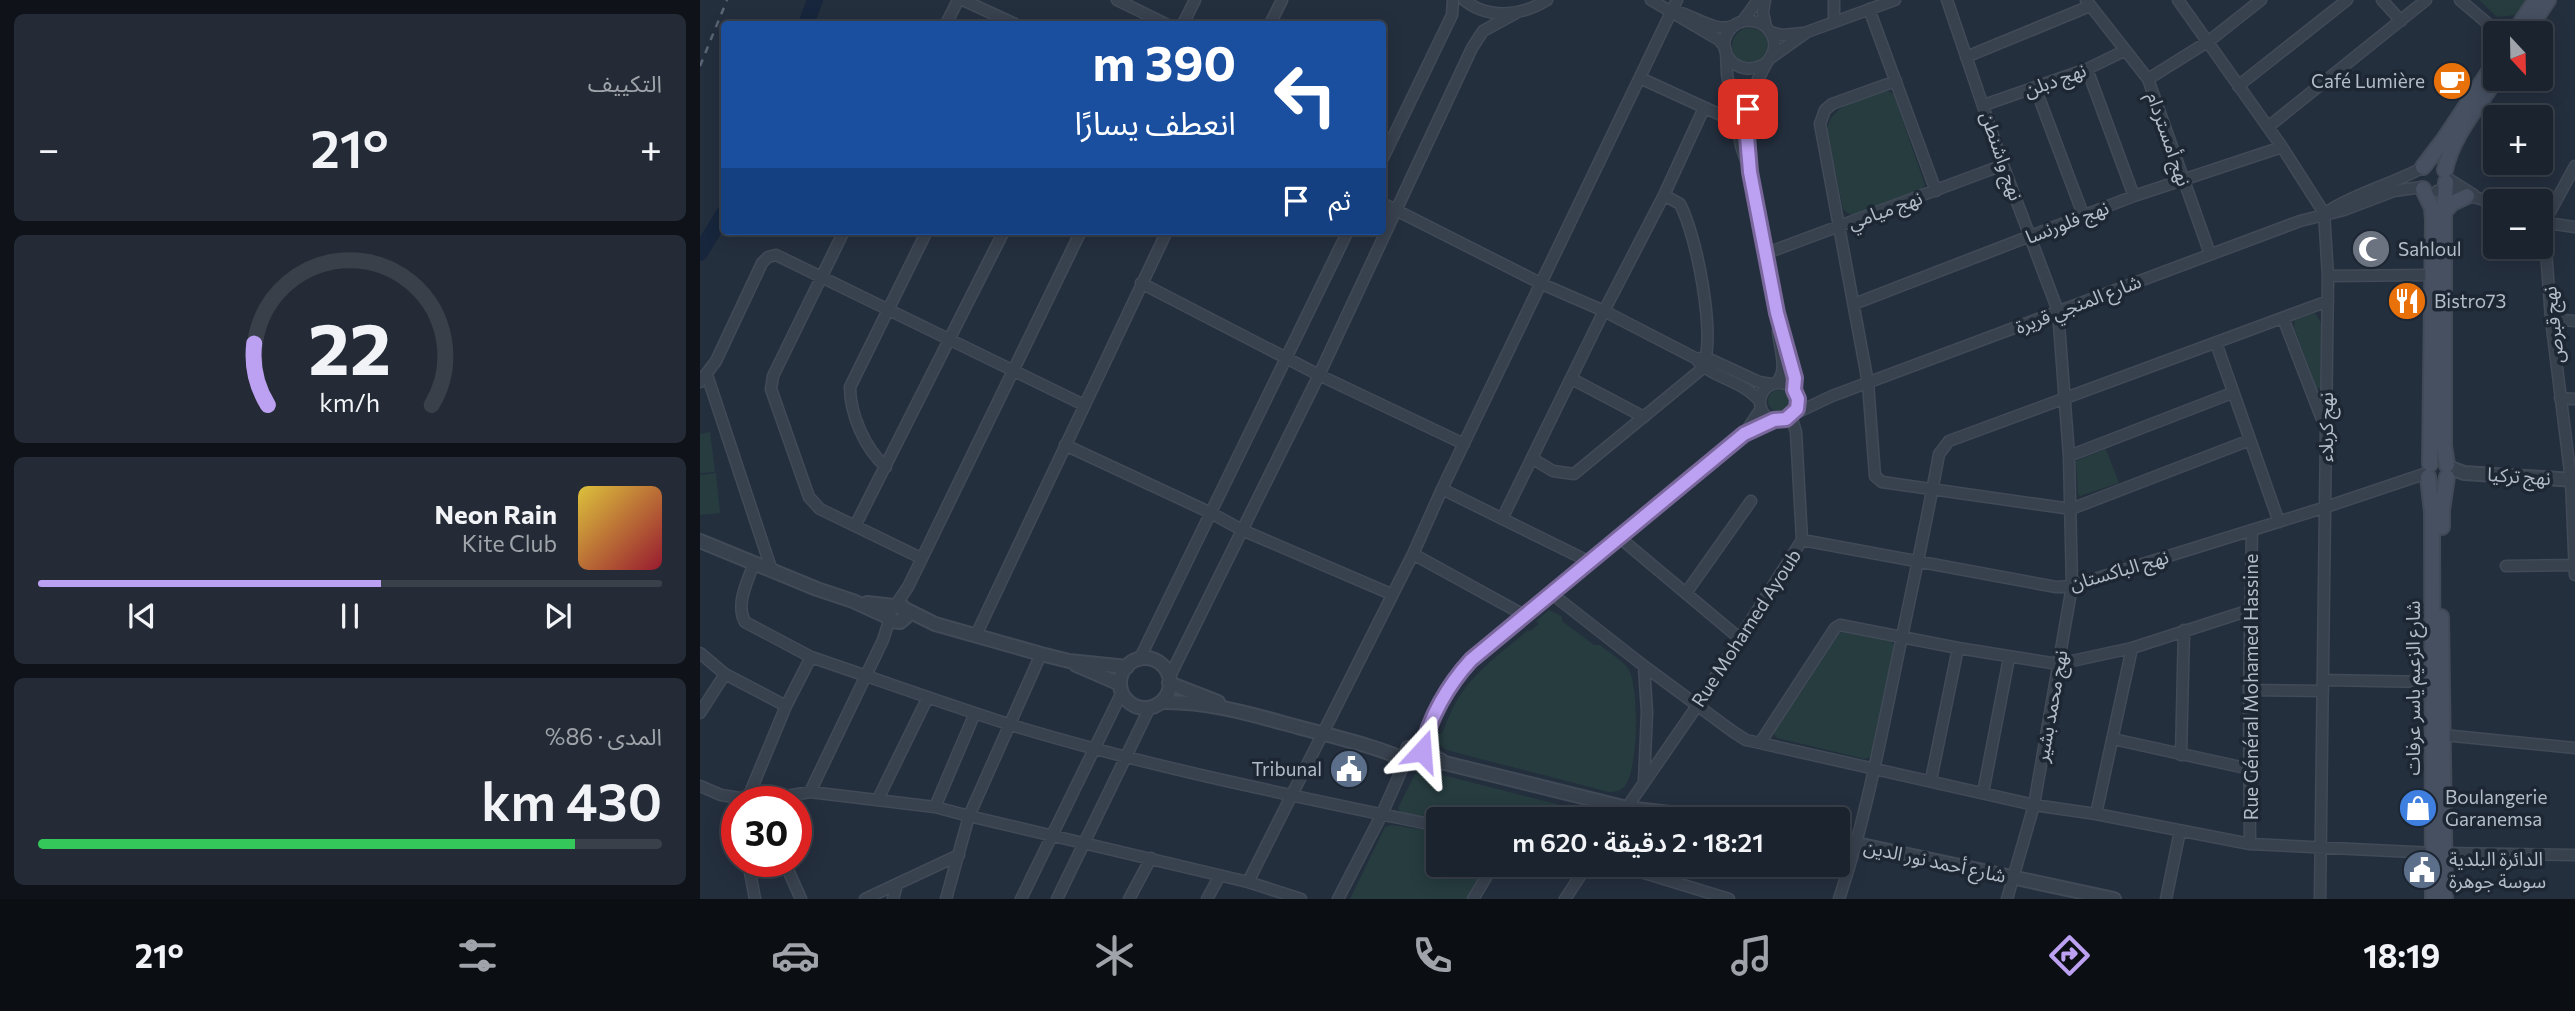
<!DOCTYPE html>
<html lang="ar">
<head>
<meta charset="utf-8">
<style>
	body { margin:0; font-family:Commissioner,"Noto Sans Arabic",sans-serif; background:#242b36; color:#f1f3f6; direction:rtl; height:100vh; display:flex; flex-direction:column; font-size:26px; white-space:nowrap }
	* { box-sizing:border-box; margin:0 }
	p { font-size:23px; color:#a0a4aa }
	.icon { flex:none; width:38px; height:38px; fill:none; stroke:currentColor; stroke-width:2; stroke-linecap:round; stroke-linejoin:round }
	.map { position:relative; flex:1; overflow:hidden; direction:ltr }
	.sheet { display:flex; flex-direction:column; gap:14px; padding:14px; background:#0f1319; width:700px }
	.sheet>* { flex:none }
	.guide { position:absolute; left:21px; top:21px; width:665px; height:214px; border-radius:7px; box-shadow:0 4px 18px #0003,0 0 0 2px #39404a; direction:rtl; background:#1a4fa0; color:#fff; overflow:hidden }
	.needle { width:46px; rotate:158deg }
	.buttons { position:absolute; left:1783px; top:21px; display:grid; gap:14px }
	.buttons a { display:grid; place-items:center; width:70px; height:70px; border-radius:7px; background:#1b232e; box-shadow:0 4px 18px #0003,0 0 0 2px #39404a; font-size:35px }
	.speed { position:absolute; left:21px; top:786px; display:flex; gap:14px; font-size:35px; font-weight:700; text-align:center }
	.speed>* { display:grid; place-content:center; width:91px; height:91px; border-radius:50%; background:#1b232e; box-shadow:0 4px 18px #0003,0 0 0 2px #39404a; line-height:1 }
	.speed .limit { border:10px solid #d22; background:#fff; color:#111 }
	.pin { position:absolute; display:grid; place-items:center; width:60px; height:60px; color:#fff; margin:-30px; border-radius:14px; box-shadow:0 4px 10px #0006 }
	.me { position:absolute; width:77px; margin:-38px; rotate:19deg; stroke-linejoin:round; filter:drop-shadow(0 0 5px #0008) }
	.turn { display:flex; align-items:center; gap:24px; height:147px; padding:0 35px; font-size:32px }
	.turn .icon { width:91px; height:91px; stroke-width:2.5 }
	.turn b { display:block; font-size:49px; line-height:60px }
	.then { display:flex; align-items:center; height:66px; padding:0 35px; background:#0003; gap:14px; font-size:26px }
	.big { font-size:52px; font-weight:600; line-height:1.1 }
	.sheet .tile { flex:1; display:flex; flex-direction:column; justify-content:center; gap:10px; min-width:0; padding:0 24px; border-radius:10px; background:#242b36 }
	.sheet .dial { align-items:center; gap:0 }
	.dial svg { height:182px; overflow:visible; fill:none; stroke:#39404a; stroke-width:7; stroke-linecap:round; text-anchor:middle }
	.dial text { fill:#f1f3f6; stroke:none }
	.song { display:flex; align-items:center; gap:21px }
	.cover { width:84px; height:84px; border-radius:10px; background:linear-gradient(135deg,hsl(50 70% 55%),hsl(350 70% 35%)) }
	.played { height:7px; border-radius:4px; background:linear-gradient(90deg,#bca0f2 55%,#39404a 55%) }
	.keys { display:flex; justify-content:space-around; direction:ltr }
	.heat { display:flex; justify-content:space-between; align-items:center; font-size:38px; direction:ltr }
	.charge { height:10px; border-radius:5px; background:linear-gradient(90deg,#34c759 86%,#39404a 0) }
	.trip { position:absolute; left:726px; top:807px; width:424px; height:70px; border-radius:7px; background:#1b232e; box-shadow:0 4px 18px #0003,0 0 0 2px #39404a; font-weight:600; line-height:70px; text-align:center; direction:rtl }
	.tab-bar { display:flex; height:112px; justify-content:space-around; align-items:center; background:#0b0e12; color:#a0a4aa }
	.tab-bar .icon { width:49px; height:49px }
	.tab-bar .active { color:#bca0f2 }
	.tab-bar b { font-size:32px; color:#f1f3f6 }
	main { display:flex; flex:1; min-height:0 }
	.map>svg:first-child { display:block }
	.green { fill:#263c3f }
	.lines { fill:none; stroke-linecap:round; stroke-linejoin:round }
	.river { stroke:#17263c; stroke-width:16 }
	.minor-casing { stroke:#414a57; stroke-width:13 }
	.tertiary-casing { stroke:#414a57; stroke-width:16 }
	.secondary-casing { stroke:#414a57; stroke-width:18 }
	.minor { stroke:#38414e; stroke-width:10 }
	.tertiary { stroke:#38414e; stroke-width:12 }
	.secondary { stroke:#465061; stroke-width:14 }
	.rail { stroke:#5a6575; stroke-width:2.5; stroke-dasharray:7 7; stroke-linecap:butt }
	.route-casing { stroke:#7a689d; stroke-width:18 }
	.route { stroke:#bca0f2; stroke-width:12 }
	.labels { text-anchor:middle; stroke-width:7; stroke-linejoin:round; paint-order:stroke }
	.street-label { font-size:19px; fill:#b4bcc9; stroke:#1d2633 }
	.poi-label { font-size:19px; fill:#b4bcc9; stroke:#1d2633; text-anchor:start }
</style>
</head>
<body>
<main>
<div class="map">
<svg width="1875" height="899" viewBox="0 0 1875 899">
	<rect width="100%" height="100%" fill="#242f3e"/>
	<path class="green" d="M 1779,0 L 1827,0 L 1817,15 L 1797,17 Z
		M1032 46a18 18 0 1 1 36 0a18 18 0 1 1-36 0Z
		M 1186,91 L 1191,92 L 1194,95 L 1225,185 L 1221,191 L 1157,216 L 1149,214 L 1143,209 L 1127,129 C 1132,103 1164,99 1186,91 Z
		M 1615,313 L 1621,323 L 1622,387 L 1617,389 L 1594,327 L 1595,320 Z
		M1068 401a11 11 0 1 1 22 0a11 11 0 1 1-22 0Z
		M 10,432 L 15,472 L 0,473 L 0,434 Z
		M 1406,449 L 1419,483 L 1380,496 L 1378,494 L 1376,461 Z
		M 16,473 L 20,513 L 0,515 L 0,475 Z
		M 849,610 L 862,616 L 862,621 L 894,645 L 900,645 C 908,652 924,661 929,670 C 939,689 939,771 924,787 C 920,791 914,792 909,792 L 746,750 L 737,743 L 738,734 L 742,733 C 747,721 752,708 759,697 C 776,670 804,651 828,630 L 830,631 L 839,624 L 836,621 Z
		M 1144,631 L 1191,640 L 1194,646 L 1173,752 L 1172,756 L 1165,759 L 1077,738 L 1073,733 L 1138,634 Z
		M 723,770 L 908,817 L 907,819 L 738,820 L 700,812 L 698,808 L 715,774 Z
		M 692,825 L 738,832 L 738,864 L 788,865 L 767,899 L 650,899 L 685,827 Z"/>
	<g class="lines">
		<path class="river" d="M 106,24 L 115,0
			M 0,253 L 24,213"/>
		<g class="minor-casing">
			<path id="minor" d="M 263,0 L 315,24
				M 417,0 L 466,24
				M 764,0 C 789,20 821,16 847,0
				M 951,0 L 1019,40 L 1025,47
				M 1065,0 L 1063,12 L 1066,27
				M 1134,0 L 1134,21
				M 1247,0 L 1303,165 L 1358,311 L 1369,456 L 1372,586 L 1334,805 L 1307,899
				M 1386,0 L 1448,79 L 1510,254
				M 1478,0 L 1582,147 L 1624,213 L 1628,276 L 1620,899
				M 1682,0 L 1701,21
				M 1760,0 L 1799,33
				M 1169,9 L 1236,191
				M 975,11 C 993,15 1015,33 1033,26
				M 1042,22 L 1058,0
				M 246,24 L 258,0
				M 483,24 L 495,0
				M 570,24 L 582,0
				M 1070,32 L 1082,35 L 1103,33
				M 1026,51 L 1027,74 L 1041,146 L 1050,172 L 1078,313 L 1095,378 L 1094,390
				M 1072,57 L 1107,32 L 1195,0
				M 1266,57 L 1390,6
				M 1387,69 L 1434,196
				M 940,78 L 1036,122
				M 1448,79 L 1509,41 L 1561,0
				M 1196,81 L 1132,104 L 1125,110 L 1120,124 L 1168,383 L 1175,476 L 1182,482 L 1371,509 L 1550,440
				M 1538,86 L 1647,0
				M 1335,87 L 1384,217
				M 1284,105 L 1387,69 L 1424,51
				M 1568,127 L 1726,0
				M 682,160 L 752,15 L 753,0
				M 1050,161 C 1049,144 1045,128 1048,112 C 1050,96 1057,80 1065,66 C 1067,61 1071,58 1073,52 C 1078,38 1067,22 1052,21 C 1046,20 1041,21 1036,24 C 1008,43 1035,83 1066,63
				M 1875,166 L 1844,223 L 1851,319 L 1871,480 L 1875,575
				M 1747,178 L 1774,195
				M 1737,191 L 1778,198 L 1796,204
				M 682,203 L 842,284 L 904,311 L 995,358 C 1012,379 1044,380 1060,402
				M 1630,210 C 1659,192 1692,184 1722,168
				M 1841,222 L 1875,227
				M 144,231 L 73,376 L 71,389 L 109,497 L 120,509 L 221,558
				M 1067,253 L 1303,165
				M 1628,276 L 1732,275
				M 441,283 L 619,375 L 764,444
				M 1154,304 L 1434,196 L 1582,147
				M 1583,318 L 1623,422
				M 1851,319 L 1875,321
				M 1516,343 L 1579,522
				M 1000,358 L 1007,358 L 1059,382 L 1071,384
				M 7,375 L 72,571
				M 872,379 L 944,417
				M 0,382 L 16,361 L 62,263 L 68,257 L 76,255 L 384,405
				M 1076,383 C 1089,371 1079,347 1078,331
				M1060 402a19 19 0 1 1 38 0a19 19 0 1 1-38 0Z
				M 1860,398 L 1875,399
				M 1094,414 L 1132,396 L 1600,221 L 1644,210 L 1694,191 L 1722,187
				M 365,445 L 511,513 L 542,530 L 691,594
				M 1369,456 L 1532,393
				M 833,459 L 853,471 L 874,474 L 1003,368 C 1016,334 997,237 980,204 L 964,195
				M 186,467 C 165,449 150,414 150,387 L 227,231
				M 742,489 L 890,562
				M 802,519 L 904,311 L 964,195 L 1004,108
				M 155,526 L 304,231
				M 920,538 L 1038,637
				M 1102,540 L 1356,587 L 1372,586 L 1626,507 L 1727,473
				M 713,554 L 824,615
				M 54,563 C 48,581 35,604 45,622 L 111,657
				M 1806,566 L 1875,565
				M 986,593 L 1051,501
				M 852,594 L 944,666 L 947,712 L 944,782
				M 195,606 L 208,587 L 381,231
				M 276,635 L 467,231
				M 0,653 L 25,674 L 86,706 L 111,657 C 176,679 242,703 308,724 C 449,767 594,796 738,826
				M 439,660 L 648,231
				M 944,666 L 1032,731 L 1046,740 L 1060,743 L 1334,805 L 1396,814 L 1550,844 L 1734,853
				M 469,678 L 619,375 L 772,48 L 783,31 L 816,13
				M 1623,680 L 1731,682
				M 1549,690 L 1623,691
				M 0,713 L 25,674
				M 1743,735 L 1875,748
				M 1413,739 L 1550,769
				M 1060,743 L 1135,628 L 1140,625 L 1258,648 L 1358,664 L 1432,648 L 1550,610
				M 722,751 C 729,718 748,685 771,660 L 1044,434 L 1061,409
				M 1481,755 L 1484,630
				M 1231,780 L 1258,648
				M 0,786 L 21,795 L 53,800
				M 110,792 L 183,640 L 190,618
				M 1283,793 L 1309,658
				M 178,799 L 228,697
				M 47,800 L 86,706
				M 63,800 L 110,792 L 235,807 L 269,816 L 341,654
				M 235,807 L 275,713
				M 1396,814 L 1432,648
				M 919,819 L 997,706 L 1102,540 L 1096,432 L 1091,416
				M 1550,844 L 1549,690 L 1552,530
				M 1744,853 L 1875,855
				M 48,861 L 55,899
				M 84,861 L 101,899
				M 915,864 L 1029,899
				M 548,882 L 601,899
				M 165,899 L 259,855
				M 193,899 L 197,885
				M 246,899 L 269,816 L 548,882 L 713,554 L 742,489 L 977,0
				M 321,899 L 422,692
				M 357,899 L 450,707
				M 429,899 L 451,858
				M 507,899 L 519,877
				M 638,899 L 682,814 L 706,760
				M 773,899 L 794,864
				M 865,899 L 888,864
				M 1139,899 C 1164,825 1179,747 1195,670 C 1210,598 1226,526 1239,454 L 1249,441 L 1628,301
				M 1466,899 L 1480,831"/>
		</g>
		<g class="tertiary-casing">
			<path id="tertiary" d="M 1748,467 L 1764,473 L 1875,480
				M 0,541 L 117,589 L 153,601 L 190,618
				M 167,603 L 203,607 L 206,617 L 200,622 L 192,621 C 188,615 188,609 195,606
				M 205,609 L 235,624 L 341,654 L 369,661 L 427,667
				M420 683a25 25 0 1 1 50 0a25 25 0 1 1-50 0Z
				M 376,665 L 420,684
				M 469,683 L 518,702
				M 461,702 C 508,701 554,715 598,727 C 635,737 672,745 706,760
				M 722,751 L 722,757 L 716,763 L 710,763 L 705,758 L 708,748 L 715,746 L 742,761
				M 716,763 L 745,763 L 927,808 L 1022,819
				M 1138,840 L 1414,899"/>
		</g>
		<g class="secondary-casing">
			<path id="secondary" d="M 1814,33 L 1836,0
				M 1826,33 L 1848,0
				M 1723,167 L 1745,138 L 1796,61
				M 1745,170 C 1752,136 1778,107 1796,79
				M 1746,182 L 1744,212 L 1744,446 L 1747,465
				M 1723,189 L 1732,208 L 1733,220 L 1730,464
				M 1744,212 L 1752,203 L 1767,196
				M 1728,477 L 1732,512 L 1733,899
				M 1742,527 L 1742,510 L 1747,477
				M 1741,617 L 1745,899"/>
		</g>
		<use href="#minor" class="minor"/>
		<use href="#tertiary" class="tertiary"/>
		<use href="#secondary" class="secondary"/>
		<path class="rail" d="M 0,66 L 27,0"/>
	</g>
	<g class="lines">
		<g class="route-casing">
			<path id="route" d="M 722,751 C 729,718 748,685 771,660 L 1044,434 L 1074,420 L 1086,419 L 1097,409 L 1098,399 L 1094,390 L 1095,378 L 1077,313 L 1050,172 L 1046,124 L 1048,109"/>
		</g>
		<use href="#route" class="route"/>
	</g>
	<defs>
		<g id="cafe-disc" transform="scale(2.0125)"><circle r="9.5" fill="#e8710a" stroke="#1d2633"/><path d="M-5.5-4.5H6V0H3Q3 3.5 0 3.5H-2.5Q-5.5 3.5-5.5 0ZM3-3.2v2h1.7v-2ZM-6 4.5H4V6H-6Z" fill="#fff"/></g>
		<g id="mosque-disc" transform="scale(2.0125)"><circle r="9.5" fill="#6b7280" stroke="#1d2633"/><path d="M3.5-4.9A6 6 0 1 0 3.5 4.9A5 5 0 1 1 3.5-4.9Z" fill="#fff"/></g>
		<g id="restaurant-disc" transform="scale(2.0125)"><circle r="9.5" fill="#e8710a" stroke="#1d2633"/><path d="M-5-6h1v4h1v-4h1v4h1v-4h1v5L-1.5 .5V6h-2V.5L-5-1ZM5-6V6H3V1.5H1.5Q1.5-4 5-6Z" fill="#fff"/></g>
		<g id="civic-disc" transform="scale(2.0125)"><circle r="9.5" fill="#5c6f8a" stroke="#1d2633"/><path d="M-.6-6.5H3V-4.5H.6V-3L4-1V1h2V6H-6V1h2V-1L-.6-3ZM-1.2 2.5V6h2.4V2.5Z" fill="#fff"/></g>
		<g id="shop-disc" transform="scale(2.0125)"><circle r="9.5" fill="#3f7fe0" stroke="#1d2633"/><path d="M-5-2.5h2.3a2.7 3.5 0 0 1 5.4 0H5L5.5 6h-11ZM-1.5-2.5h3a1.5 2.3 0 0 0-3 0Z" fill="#fff"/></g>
	</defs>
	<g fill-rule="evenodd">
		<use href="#cafe-disc" x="1752" y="81"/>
		<use href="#mosque-disc" x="1671" y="249"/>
		<use href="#restaurant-disc" x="1707" y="301"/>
		<use href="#civic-disc" x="649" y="769"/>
		<use href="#shop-disc" x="1718" y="808"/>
		<use href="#civic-disc" x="1722" y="870"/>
	</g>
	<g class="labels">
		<g class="street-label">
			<text transform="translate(1355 80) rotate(-20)" y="7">نهج دبلن</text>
			<text transform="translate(1469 139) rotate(71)" y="7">نهج أمستردام</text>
			<text transform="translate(1302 156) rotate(71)" y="7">نهج واشنطن</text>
			<text transform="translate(1185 210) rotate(-20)" y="7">نهج ميامي</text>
			<text transform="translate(1367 222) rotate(-21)" y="7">نهج فلورنسا</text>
			<text transform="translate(1378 304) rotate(-21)" y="7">شارع المنجي قريرة</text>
			<text transform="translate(1853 325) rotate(-96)" y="7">نهج قبرص</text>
			<text transform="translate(1626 427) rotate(-90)" y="7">نهج كربلاء</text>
			<text transform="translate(1819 476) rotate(4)" y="7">نهج تركيا</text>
			<text transform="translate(1419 570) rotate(-16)" y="7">نهج الباكستان</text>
			<text transform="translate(1046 628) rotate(-57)" y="7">Rue Mohamed Ayoub</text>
			<text transform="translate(1551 687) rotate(-90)" y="7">Rue Général Mohamed Hassine</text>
			<text transform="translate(1713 688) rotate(-90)" y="7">شارع الزعيم ياسر عرفات</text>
			<text transform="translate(1351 706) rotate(-80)" y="7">نهج محمد بشير</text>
			<text transform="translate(1235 861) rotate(12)" y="7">شارع أحمد نور الدين</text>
		</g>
		<g class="poi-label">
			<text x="1725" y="88" text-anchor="end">Café Lumière</text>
			<text x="1698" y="256">Sahloul</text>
			<text x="1734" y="308">Bistro73</text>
			<text x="622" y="776" text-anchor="end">Tribunal</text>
			<text x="1745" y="804">Boulangerie<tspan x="1745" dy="22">Garanemsa</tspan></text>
			<text x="1749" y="866">الدائرة البلدية<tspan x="1749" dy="22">سوسة جوهرة</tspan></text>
		</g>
	</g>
</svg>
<div class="buttons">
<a><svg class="needle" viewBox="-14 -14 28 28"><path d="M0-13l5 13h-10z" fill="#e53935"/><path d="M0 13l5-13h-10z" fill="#a0a4aa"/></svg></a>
<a>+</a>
<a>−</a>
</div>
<div class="speed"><div class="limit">30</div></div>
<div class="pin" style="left:1048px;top:109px;background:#d93025"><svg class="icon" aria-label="arrive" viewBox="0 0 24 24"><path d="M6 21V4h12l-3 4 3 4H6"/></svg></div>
<svg class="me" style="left:722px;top:751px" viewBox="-20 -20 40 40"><path d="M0-17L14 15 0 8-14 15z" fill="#bca0f2" stroke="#fff" stroke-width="4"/></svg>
<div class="trip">18:21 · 2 دقيقة · 620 m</div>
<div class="guide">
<div class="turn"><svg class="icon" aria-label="left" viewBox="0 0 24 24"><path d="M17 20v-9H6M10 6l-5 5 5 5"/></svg><div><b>390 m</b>انعطف يسارًا</div></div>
<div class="then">ثم<svg class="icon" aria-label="arrive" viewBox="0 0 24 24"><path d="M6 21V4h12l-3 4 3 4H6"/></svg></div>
</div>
</div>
<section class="sheet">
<div class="tile"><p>التكييف</p>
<div class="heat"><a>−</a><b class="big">21°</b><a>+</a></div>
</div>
<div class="tile dial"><svg viewBox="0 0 100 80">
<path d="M14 69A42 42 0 1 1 86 69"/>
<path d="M14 69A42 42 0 0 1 8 42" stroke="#bca0f2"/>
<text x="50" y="56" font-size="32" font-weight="700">22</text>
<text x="50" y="72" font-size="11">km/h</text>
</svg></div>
<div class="tile">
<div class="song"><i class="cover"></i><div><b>Neon Rain</b><p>Kite Club</p></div></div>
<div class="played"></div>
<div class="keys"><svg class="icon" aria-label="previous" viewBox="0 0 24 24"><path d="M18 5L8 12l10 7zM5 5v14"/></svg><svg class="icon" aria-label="pause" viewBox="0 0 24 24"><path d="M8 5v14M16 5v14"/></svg><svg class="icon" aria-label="next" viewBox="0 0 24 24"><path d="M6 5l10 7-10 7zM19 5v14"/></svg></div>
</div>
<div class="tile"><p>المدى · 86%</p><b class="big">430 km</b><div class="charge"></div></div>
</section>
</main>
<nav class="tab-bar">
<b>18:19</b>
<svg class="icon active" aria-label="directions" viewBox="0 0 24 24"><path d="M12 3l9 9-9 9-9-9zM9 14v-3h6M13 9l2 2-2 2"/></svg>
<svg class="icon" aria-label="music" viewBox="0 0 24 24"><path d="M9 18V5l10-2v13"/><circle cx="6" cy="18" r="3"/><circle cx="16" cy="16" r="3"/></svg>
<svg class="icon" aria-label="phone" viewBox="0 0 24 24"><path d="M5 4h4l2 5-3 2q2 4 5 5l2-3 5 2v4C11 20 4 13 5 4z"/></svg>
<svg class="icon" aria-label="climate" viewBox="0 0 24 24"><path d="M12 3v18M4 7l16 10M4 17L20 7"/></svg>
<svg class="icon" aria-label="car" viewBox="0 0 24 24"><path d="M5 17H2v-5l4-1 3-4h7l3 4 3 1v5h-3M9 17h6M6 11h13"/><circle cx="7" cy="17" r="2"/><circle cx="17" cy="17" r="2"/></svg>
<svg class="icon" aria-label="filters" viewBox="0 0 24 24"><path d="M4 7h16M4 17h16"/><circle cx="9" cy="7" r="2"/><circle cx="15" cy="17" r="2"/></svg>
<b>21°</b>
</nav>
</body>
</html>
